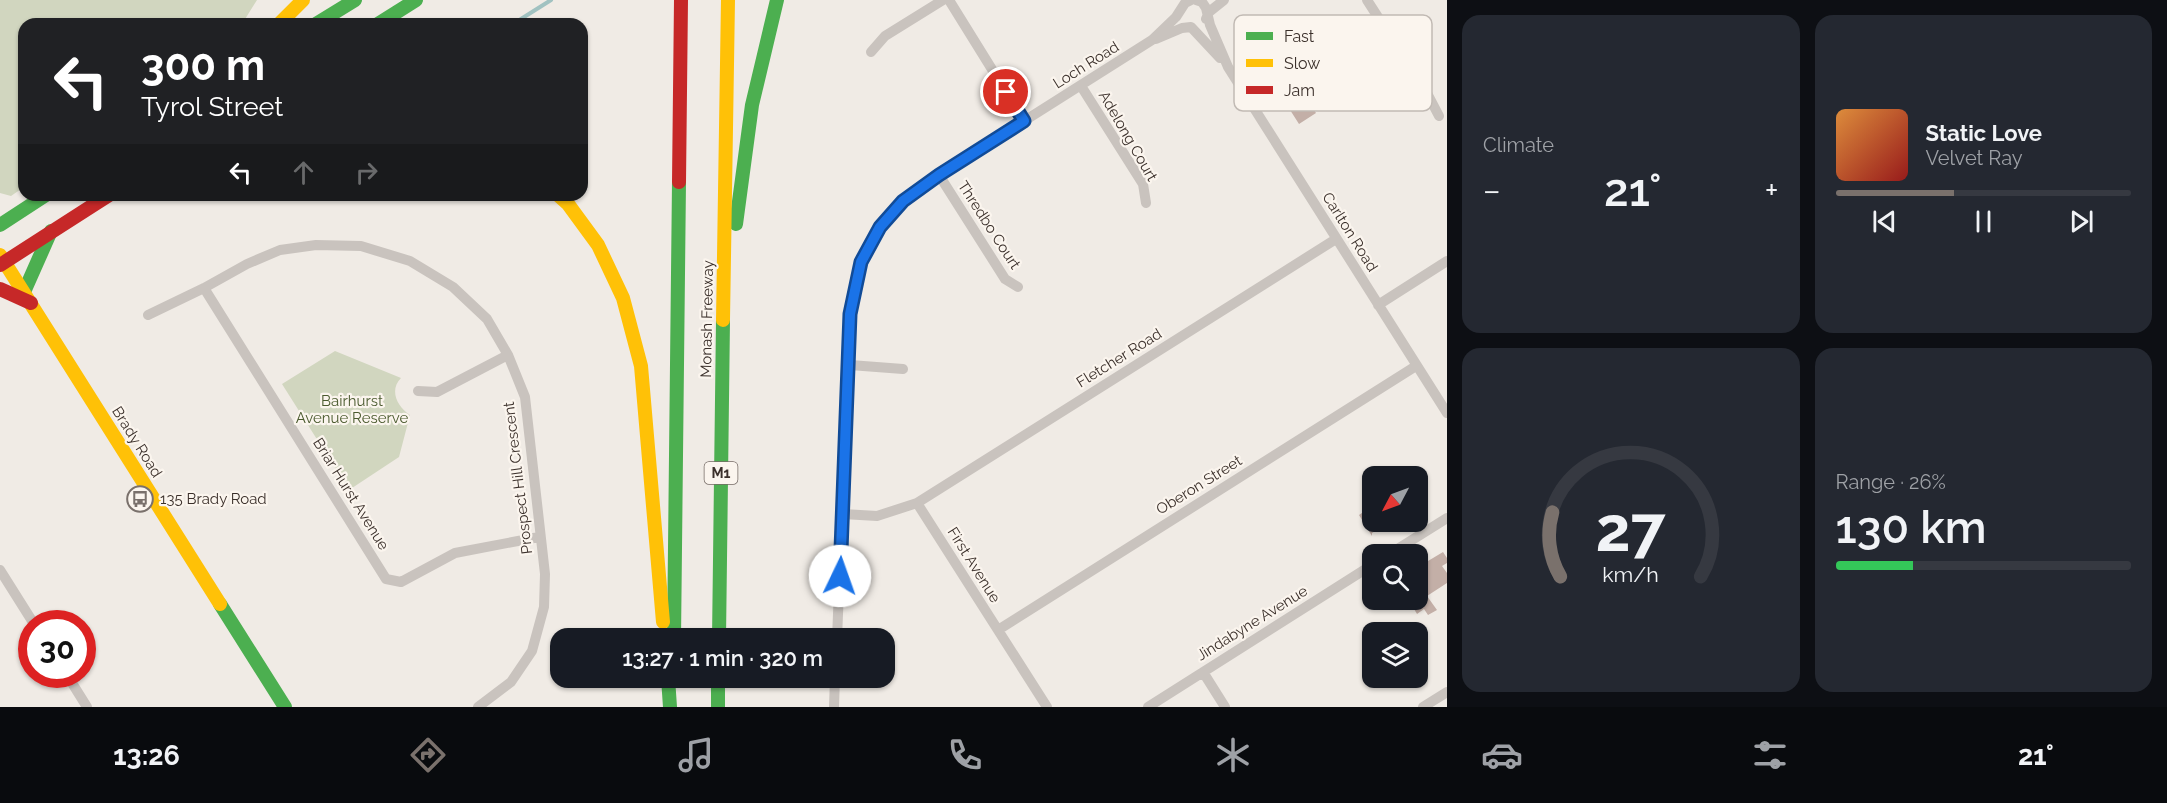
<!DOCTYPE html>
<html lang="en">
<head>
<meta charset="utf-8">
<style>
	body { margin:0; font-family:Raleway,sans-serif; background:#242831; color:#f1f3f6; height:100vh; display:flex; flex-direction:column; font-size:22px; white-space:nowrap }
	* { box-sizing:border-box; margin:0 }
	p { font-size:20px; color:#9ea1a6 }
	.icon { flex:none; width:33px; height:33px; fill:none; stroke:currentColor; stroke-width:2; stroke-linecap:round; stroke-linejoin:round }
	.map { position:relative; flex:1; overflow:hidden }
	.drawer { display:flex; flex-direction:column; gap:15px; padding:15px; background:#0d0f14; width:720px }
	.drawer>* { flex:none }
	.top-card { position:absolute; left:18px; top:18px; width:570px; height:183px; border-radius:18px; box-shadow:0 2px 4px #0004; background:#202124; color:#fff; overflow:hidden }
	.needle { width:39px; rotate:229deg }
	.controls { position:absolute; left:1362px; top:466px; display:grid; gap:12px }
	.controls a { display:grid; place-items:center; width:66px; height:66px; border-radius:12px; background:#171b24; box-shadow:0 2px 4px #0004; font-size:30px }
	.speed { position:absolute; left:18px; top:610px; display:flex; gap:12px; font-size:30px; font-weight:700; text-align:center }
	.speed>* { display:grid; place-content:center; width:78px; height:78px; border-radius:50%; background:#171b24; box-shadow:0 2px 4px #0004; line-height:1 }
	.speed .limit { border:9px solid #d22; background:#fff; color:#111 }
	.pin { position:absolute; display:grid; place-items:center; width:51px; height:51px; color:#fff; margin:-26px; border:3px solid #fff; border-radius:50%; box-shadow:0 2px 6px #0007 }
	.me { position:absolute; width:66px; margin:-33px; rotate:3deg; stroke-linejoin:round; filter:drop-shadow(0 0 4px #0008) }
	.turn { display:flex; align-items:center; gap:21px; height:126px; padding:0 24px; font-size:27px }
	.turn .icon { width:78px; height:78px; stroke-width:2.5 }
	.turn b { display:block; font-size:42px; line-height:51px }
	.lanes { display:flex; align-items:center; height:57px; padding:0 24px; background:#0003; justify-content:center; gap:30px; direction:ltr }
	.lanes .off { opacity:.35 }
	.big { font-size:45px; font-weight:600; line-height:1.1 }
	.drawer .tile { flex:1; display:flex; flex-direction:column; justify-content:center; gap:9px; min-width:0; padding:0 21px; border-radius:18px; background:#242831 }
	.drawer .dial { align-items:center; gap:0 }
	.dial svg { height:156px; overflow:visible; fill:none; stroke:#363941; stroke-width:7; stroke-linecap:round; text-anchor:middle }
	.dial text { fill:#f1f3f6; stroke:none }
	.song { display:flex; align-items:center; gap:18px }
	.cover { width:72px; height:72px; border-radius:9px; background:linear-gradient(135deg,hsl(30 70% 55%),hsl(0 70% 35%)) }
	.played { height:6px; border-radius:3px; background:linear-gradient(90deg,#7a716c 40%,#363941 40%) }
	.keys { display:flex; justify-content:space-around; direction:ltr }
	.heat { display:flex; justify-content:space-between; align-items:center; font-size:33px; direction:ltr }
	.charge { height:9px; border-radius:4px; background:linear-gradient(90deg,#34c759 26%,#363941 0) }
	.drawer .tiles { flex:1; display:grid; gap:15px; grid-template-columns:repeat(2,1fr) }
	.trip { position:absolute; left:550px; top:628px; width:345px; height:60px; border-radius:18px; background:#171b24; box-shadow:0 2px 4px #0004; font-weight:600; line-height:60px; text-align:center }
	.tab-bar { display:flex; height:96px; justify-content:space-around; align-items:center; background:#090b0e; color:#9ea1a6 }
	.tab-bar .icon { width:42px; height:42px }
	.tab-bar .current { color:#7a716c }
	.tab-bar b { font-size:27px; color:#f1f3f6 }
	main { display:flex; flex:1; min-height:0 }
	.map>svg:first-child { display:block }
	.green { fill:#d1d6bf }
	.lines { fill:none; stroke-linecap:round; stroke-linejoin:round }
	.stream { stroke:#a1c2c1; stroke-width:4 }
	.building { fill:#c3afa7 }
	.street { stroke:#c9c3be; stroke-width:10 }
	.fast { stroke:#4caf50; stroke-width:14 }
	.slow { stroke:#ffc107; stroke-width:14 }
	.jam { stroke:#c62828; stroke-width:14 }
	.route-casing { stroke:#114b97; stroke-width:15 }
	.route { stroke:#1a73e8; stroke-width:10 }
	.labels { text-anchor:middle; stroke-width:4.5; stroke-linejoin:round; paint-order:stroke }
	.shield { fill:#fbf5ee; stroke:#756b66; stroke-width:1.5 }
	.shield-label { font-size:14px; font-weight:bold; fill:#3b302b }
	.street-label { font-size:15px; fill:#3b302b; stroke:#fbf5ee }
	.park-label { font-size:15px; fill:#4a5a2e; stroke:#fbf5ee }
	.poi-label { font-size:15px; fill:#3b302b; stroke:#fbf5ee; text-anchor:start }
	.key { fill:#fbf5ee; stroke:#c1bab4; stroke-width:1.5 }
	.key-label { font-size:16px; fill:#3b302b }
</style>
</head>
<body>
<main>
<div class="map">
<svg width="1447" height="707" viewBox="0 0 1447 707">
	<rect width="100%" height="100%" fill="#f0ebe5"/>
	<path class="green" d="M 0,0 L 257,0 L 242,24 L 24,24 L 24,187 L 11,196 L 0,193 Z
		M 335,351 L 401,378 C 389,390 397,407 410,415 L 399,457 L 349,490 L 282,384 Z"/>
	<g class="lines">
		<path class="stream" d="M 513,24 L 551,0"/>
	</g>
	<path class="building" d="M 1297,44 L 1304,56 L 1301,57 L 1329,100 L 1314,110 L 1316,113 L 1299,124 L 1262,66 Z
		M 1372,506 L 1372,522 L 1390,522 L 1372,533 L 1372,536 L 1359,515 Z
		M 1443,552 L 1447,558 L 1447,563 L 1442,566 L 1447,573 L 1447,583 L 1427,596 L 1437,610 L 1428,615 L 1424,609 L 1417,614 L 1410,602 L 1418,600 L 1418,567 Z"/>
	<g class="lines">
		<path class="street" d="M 949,0 L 1024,121
			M 1196,0 L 1202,2 L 1206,8 L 1210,25 L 1228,67 L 1447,413
			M 1367,0 L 1428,95 L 1439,116
			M 1206,19 L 1209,12 L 1224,0
			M 1156,39 L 1182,28 L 1191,27 L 1220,58
			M 871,52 L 885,36 L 943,0
			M 1081,86 L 1143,184 L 1146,203
			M 939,175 L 1005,279 L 1018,287
			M 204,288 L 386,579 L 401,582 L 455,553 L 539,537
			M 1378,305 L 1447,261
			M 148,315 L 204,288 L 247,264 L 280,250 L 316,245 L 361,246 L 410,261 L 453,287 L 487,319 L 508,355 L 525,397 L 545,574 L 544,607 L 532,651 L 511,682 L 478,707
			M 850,365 L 903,369
			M 418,391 L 437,392 L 508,355
			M 917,503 L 1336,239
			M 843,514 L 877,516 L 917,503 L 1047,707
			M 1388,555 L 1447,518
			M 0,570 L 34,624
			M 998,630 L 1416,366
			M 837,639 L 850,314 L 861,262 L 880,227 L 903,201 L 939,175 L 1152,40 L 1176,17 L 1185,3 L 1191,0
			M 1203,672 L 1225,707
			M 67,675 L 87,707
			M 834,707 L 835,678
			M 1148,707 L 1372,565
			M 1423,707 L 1447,692"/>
		<path class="fast" d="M 316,24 L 355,0
			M 378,24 L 416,0
			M 736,224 L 752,105 L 777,0
			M 0,225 L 46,195
			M 24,292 L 51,231
			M 220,604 L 285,707
			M 674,639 L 679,182
			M 719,639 L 723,320
			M 668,678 L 670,707
			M 718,678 L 718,707"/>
		<path class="slow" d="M 279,24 L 303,0
			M 558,195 L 568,204 L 598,245 L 623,298 L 641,366 L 663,622
			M 0,255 L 220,604
			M 723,320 L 728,0"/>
		<path class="jam" d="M 679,182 L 681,0
			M 0,265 L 109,195
			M 0,289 L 31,303"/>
	</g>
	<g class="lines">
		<g class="route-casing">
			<path id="route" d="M 840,576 L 850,314 L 861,262 L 880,227 L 903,201 L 939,175 L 1024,121 L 1006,92"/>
		</g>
		<use href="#route" class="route"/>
	</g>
	<defs>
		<g id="bus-ring" transform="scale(1.35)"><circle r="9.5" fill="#fbf5ee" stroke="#7a716c" stroke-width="1.5"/><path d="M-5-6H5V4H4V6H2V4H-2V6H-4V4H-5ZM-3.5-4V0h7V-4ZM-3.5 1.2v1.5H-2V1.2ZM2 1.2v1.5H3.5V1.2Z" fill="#7a716c"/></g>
	</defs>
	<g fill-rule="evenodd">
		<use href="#bus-ring" x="140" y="499"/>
	</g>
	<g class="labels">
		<rect class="shield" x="704.5" y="462" width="33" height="22" rx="4.5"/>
		<g class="shield-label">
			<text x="721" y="478">M1</text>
		</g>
		<g class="street-label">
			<text transform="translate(1086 65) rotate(-32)" y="5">Loch Road</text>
			<text transform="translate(1128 136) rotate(60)" y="5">Adelong Court</text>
			<text transform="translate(989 225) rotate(57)" y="5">Thredbo Court</text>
			<text transform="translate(1350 232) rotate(58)" y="5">Carlton Road</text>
			<text transform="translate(707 319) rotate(-89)" y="5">Monash Freeway</text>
			<text transform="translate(1119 358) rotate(-32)" y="5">Fletcher Road</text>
			<text transform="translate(137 442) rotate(58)" y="5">Brady Road</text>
			<text transform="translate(518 478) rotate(-97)" y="5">Prospect Hill Crescent</text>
			<text transform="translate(1199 485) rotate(-32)" y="5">Oberon Street</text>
			<text transform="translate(351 494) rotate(58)" y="5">Briar Hurst Avenue</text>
			<text transform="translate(974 565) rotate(58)" y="5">First Avenue</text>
			<text transform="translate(1252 623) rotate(-32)" y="5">Jindabyne Avenue</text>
		</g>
		<g class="park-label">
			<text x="352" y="406">Bairhurst<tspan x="352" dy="17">Avenue Reserve</tspan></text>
		</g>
		<g class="poi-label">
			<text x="160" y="504">135 Brady Road</text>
		</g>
	</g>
	<rect x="1234" y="15" width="198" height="96" rx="9" class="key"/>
	<rect x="1246" y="32" width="27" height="8" fill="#4caf50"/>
	<rect x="1246" y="59" width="27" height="8" fill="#ffc107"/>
	<rect x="1246" y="86" width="27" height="8" fill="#c62828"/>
	<g class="key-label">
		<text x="1284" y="42">Fast</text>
		<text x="1284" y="69">Slow</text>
		<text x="1284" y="96">Jam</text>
	</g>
</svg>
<div class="controls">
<a><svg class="needle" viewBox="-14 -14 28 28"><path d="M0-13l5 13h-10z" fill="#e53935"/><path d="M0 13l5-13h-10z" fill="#9ea1a6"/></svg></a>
<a><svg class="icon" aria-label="search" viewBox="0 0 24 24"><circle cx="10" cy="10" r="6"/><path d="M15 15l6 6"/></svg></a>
<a><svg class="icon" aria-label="layers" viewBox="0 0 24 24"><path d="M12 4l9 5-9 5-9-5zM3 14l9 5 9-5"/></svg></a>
</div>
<div class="speed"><div class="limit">30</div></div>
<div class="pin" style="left:1006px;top:92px;background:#d93025"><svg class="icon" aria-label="arrive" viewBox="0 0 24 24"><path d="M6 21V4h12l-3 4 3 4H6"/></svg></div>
<svg class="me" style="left:840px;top:576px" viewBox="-20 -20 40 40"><circle r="19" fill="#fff"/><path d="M0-13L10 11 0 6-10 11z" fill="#1a73e8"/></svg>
<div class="trip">13:27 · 1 min · 320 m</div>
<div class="top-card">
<div class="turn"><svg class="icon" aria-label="left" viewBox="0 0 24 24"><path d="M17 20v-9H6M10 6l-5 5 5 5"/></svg><div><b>300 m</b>Tyrol Street</div></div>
<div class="lanes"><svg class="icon" aria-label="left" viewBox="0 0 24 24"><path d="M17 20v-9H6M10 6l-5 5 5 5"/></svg><svg class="icon off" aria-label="ahead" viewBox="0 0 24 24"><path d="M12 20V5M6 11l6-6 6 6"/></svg><svg class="icon off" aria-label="right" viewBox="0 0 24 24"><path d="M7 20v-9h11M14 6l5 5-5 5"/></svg></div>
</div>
</div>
<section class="drawer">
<div class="tiles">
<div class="tile"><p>Climate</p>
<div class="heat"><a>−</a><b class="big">21°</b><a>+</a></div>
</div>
<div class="tile">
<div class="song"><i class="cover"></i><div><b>Static Love</b><p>Velvet Ray</p></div></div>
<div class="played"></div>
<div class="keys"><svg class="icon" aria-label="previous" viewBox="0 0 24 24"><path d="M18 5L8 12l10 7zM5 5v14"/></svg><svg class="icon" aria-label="pause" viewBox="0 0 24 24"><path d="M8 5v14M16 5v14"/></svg><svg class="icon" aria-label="next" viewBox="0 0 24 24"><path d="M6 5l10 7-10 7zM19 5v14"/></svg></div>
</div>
<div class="tile dial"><svg viewBox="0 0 100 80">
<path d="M14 69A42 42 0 1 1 86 69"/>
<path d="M14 69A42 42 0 0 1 10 36" stroke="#7a716c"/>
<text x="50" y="56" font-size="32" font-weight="700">27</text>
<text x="50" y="72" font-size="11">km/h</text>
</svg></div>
<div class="tile"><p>Range · 26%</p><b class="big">130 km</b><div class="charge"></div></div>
</div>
</section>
</main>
<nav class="tab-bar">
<b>13:26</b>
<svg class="icon current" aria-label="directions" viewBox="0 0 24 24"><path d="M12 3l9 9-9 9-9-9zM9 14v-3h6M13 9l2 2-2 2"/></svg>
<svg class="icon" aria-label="music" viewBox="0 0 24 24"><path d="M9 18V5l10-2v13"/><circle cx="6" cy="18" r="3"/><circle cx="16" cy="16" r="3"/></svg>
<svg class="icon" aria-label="phone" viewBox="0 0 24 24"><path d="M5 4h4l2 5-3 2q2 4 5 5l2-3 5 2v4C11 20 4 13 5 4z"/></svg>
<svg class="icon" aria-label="climate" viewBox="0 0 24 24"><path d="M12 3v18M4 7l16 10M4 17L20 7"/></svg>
<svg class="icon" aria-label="car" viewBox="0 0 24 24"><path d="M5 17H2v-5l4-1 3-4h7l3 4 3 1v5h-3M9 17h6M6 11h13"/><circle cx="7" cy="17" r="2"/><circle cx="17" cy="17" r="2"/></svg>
<svg class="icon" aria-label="filters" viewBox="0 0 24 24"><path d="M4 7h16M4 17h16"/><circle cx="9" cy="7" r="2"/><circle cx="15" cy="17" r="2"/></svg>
<b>21°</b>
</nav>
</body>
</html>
